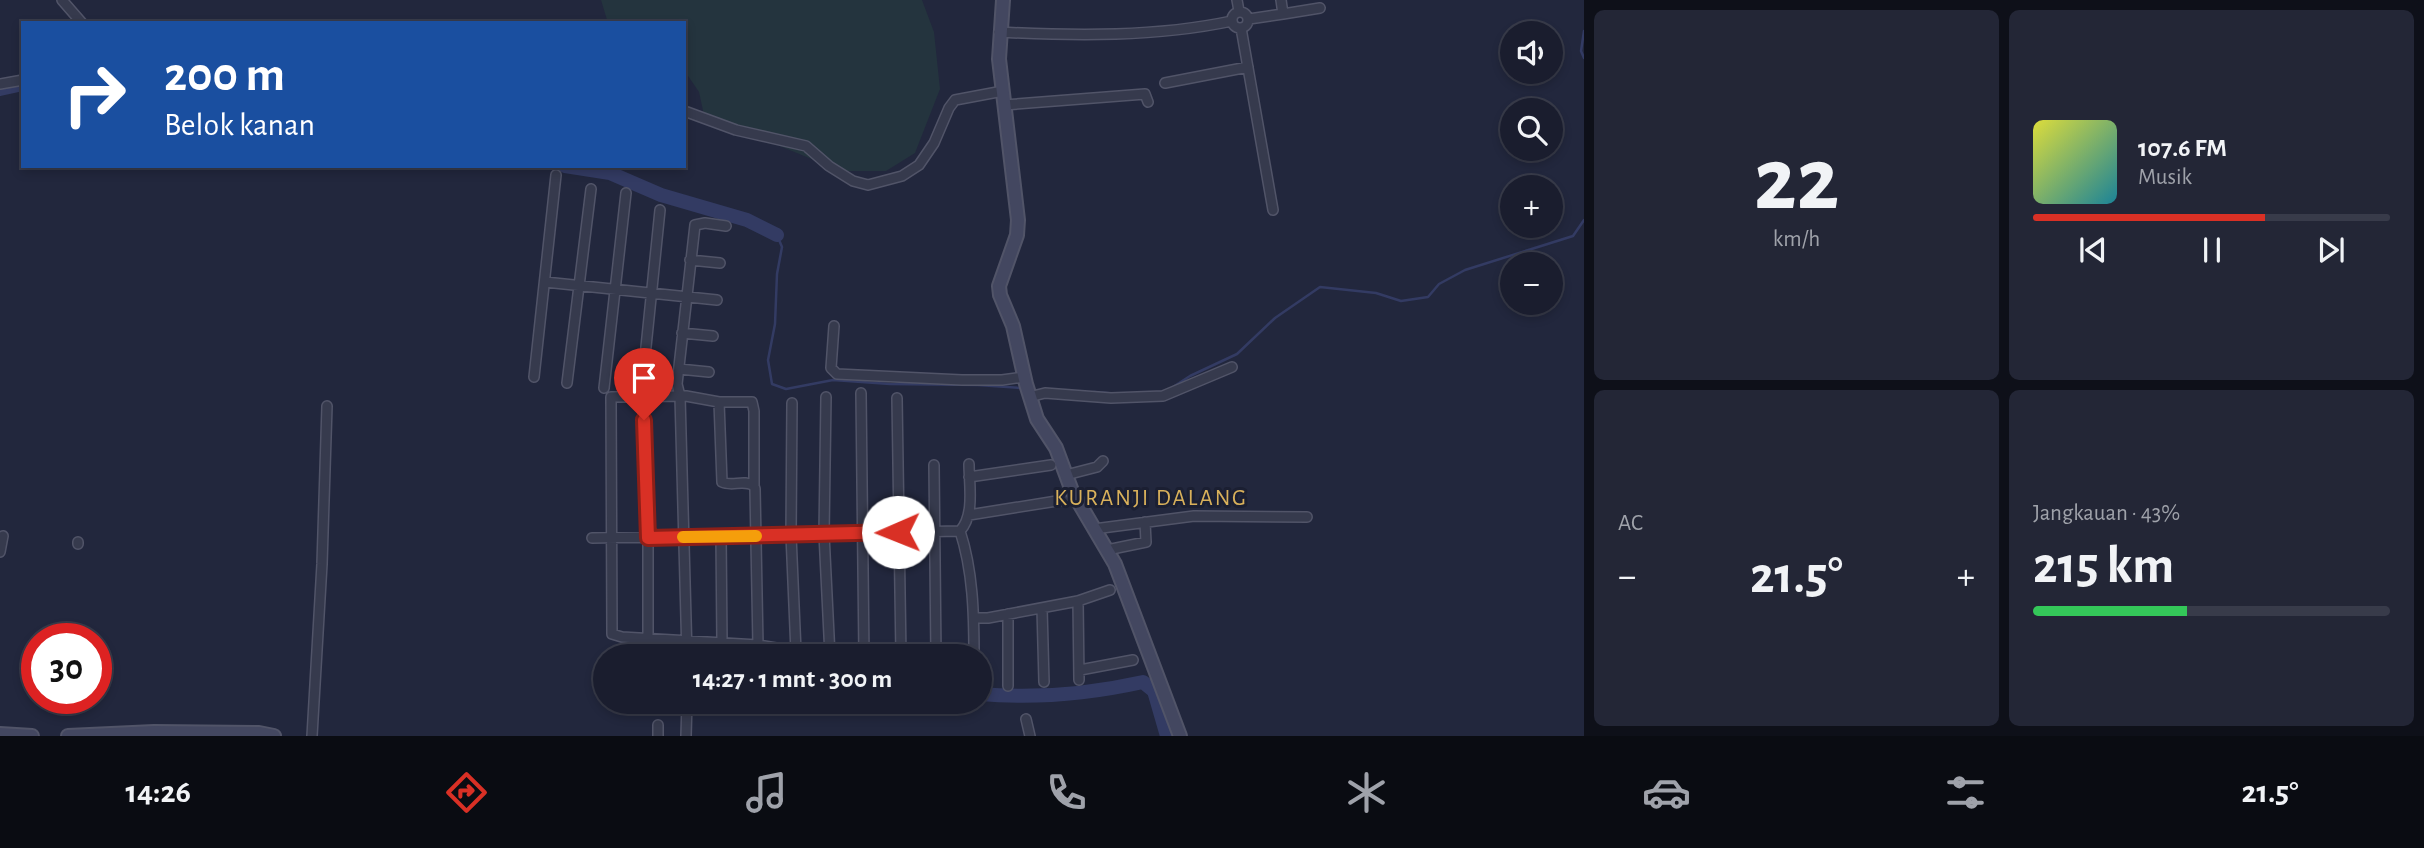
<!DOCTYPE html>
<html lang="id">
<head>
<meta charset="utf-8">
<style>
	body { margin:0; font-family:"Alegreya Sans",sans-serif; background:#232636; color:#f1f3f6; height:100vh; display:flex; flex-direction:column; font-size:26px; white-space:nowrap }
	* { box-sizing:border-box; margin:0 }
	p { font-size:23px; color:#9fa2aa }
	.icon { flex:none; width:38px; height:38px; fill:none; stroke:currentColor; stroke-width:2; stroke-linecap:round; stroke-linejoin:round }
	.map { position:relative; flex:1; overflow:hidden }
	.details { display:flex; flex-direction:column; gap:10px; padding:10px; background:#0e1019; width:840px }
	.details>* { flex:none }
	.banner { position:absolute; left:21px; top:21px; width:665px; height:147px; border-radius:0px; box-shadow:0 4px 10px #0003,0 0 0 2px #383b4a; background:#1a4fa0; color:#fff; overflow:hidden }
	.tools { position:absolute; left:1500px; top:21px; display:grid; gap:14px }
	.tools a { display:grid; place-items:center; width:63px; height:63px; border-radius:50%; background:#1a1d2e; box-shadow:0 4px 10px #0003,0 0 0 2px #383b4a; font-size:35px }
	.speed { position:absolute; left:21px; top:623px; display:flex; gap:14px; font-size:35px; font-weight:700; text-align:center }
	.speed>* { display:grid; place-content:center; width:91px; height:91px; border-radius:50%; background:#1a1d2e; box-shadow:0 4px 10px #0003,0 0 0 2px #383b4a; line-height:1 }
	.speed .limit { border:10px solid #d22; background:#fff; color:#111 }
	.pin { position:absolute; display:grid; place-items:center; width:60px; height:60px; color:#fff; margin:-72px -30px; border-radius:50% 50% 50% 0; rotate:-45deg; box-shadow:0 0 7px #0007 }
	.pin .icon { rotate:45deg }
	.me { position:absolute; width:77px; margin:-38px; rotate:269deg; stroke-linejoin:round; filter:drop-shadow(0 0 5px #0008) }
	.turn { display:flex; align-items:center; gap:24px; height:147px; padding:0 28px; font-size:32px }
	.turn .icon { width:91px; height:91px; stroke-width:2.5 }
	.turn b { display:block; font-size:49px; line-height:60px }
	.big { font-size:52px; font-weight:700; line-height:1.1 }
	.details .tile { flex:1; display:flex; flex-direction:column; justify-content:center; gap:10px; min-width:0; padding:0 24px; border-radius:10px; background:#232636 }
	.details .dial { align-items:center; gap:0 }
	.dial b { font-size:91px; line-height:1 }
	.song { display:flex; align-items:center; gap:21px }
	.cover { width:84px; height:84px; border-radius:10px; background:linear-gradient(135deg,hsl(60 70% 55%),hsl(190 70% 35%)) }
	.played { height:7px; border-radius:4px; background:linear-gradient(90deg,#d93025 65%,#383b4a 65%) }
	.keys { display:flex; justify-content:space-around; direction:ltr }
	.heat { display:flex; justify-content:space-between; align-items:center; font-size:38px; direction:ltr }
	.charge { height:10px; border-radius:5px; background:linear-gradient(90deg,#34c759 43%,#383b4a 0) }
	.details .tiles { flex:1; display:grid; gap:10px; grid-template-columns:repeat(2,1fr) }
	.trip { position:absolute; left:593px; top:644px; width:399px; height:70px; border-radius:35px; background:#1a1d2e; box-shadow:0 4px 10px #0003,0 0 0 2px #383b4a; font-weight:700; line-height:70px; text-align:center }
	.tabs { display:flex; height:112px; justify-content:space-around; align-items:center; background:#0a0c12; color:#9fa2aa }
	.tabs .icon { width:49px; height:49px }
	.tabs .selected { color:#d93025 }
	.tabs b { font-size:32px; color:#f1f3f6 }
	main { display:flex; flex:1; min-height:0 }
	.map>svg:first-child { display:block }
	.green { fill:#24343e }
	.lines { fill:none; stroke-linecap:round; stroke-linejoin:round }
	.stream { stroke:#333b63; stroke-width:2.5 }
	.river { stroke:#333b63; stroke-width:14 }
	.street-casing { stroke:#515468; stroke-width:12 }
	.secondary-casing { stroke:#515468; stroke-width:16 }
	.street { stroke:#363a4d; stroke-width:9 }
	.secondary { stroke:#434760; stroke-width:12 }
	.route-casing { stroke:#8d1f18; stroke-width:18 }
	.route { stroke:#d93025; stroke-width:12 }
	.slow { stroke:#f59e0b; stroke-width:12 }
	.labels { text-anchor:middle; stroke-width:6; stroke-linejoin:round; paint-order:stroke }
	.quarter-label { font-size:23px; letter-spacing:2px; fill:#d9b15b; stroke:#1b1f32 }
</style>
</head>
<body>
<main>
<div class="map">
<svg width="1584" height="736" viewBox="0 0 1584 736">
	<rect width="100%" height="100%" fill="#22273d"/>
	<path class="green" d="M 601,0 L 922,0 L 934,32 L 940,89 L 915,153 L 886,171 L 841,171 L 704,115 L 699,92 L 684,70 L 684,23 L 608,23 Z"/>
	<g class="lines">
		<path class="stream" d="M 1584,31 L 1581,51 L 1584,58
			M 777,235 L 782,247 L 777,274 L 775,324 L 768,360 L 772,384 L 786,389 L 833,380 L 890,384 L 978,385 L 1021,388
			M 1173,387 L 1190,376 L 1237,354 L 1275,318 L 1320,287 L 1376,293 L 1401,301 L 1428,297 L 1439,284 L 1465,270 L 1573,236 L 1584,220
			M 1094,392 L 1119,394"/>
		<path class="river" d="M 0,89 L 23,84
			M 565,166 L 610,173 L 661,195 L 747,220 L 777,235
			M 980,694 C 1036,699 1089,694 1143,682 L 1154,691 L 1167,736"/>
		<g class="street-casing">
			<path id="street" d="M 62,0 L 82,23
				M 1237,0 L 1239,11
				M1232 20a8 8 0 1 1 16 0a8 8 0 1 1-16 0Z
				M 1283,14 L 1320,8
				M 1249,19 L 1283,14 L 1281,0
				M 1241,28 L 1273,210
				M 999,32 C 1076,36 1156,37 1232,21
				M 1165,83 L 1248,67
				M 0,84 L 23,80
				M 1004,105 L 1145,94 L 1148,102
				M 687,112 L 736,130 L 806,146 L 829,166 L 853,181 L 868,185 L 902,176 L 919,165 L 934,143 L 949,108 L 955,100 L 1003,91
				M 690,260 L 720,263
				M 545,282 L 717,300
				M 834,326 L 831,368 L 837,374 L 962,380 L 1002,380 L 1024,377
				M 682,333 L 713,336
				M 679,369 L 709,372
				M 534,377 L 556,175
				M 567,383 L 591,189
				M 604,388 L 626,193
				M 861,393 L 864,656
				M 826,397 L 824,534 L 830,656
				M 1029,397 L 1045,393 L 1111,398 L 1163,396 L 1232,367
				M 897,398 L 901,656
				M 719,402 L 722,482 C 732,487 744,479 754,486 L 755,489 L 758,645
				M 792,403 L 791,535 L 796,652
				M 934,465 L 936,656
				M 1066,475 L 1097,467 L 1103,461
				M 969,477 L 1051,465
				M 754,486 L 754,411 L 752,402 L 719,402 L 686,396 L 611,397 L 612,634 L 622,637 L 758,645 L 824,656
				M 969,515 L 1063,500
				M 1094,529 L 1194,516 L 1307,517
				M 960,531 C 975,515 969,484 969,464
				M 721,535 L 722,643
				M 592,538 L 960,531 C 973,571 974,614 974,656
				M 78,544 L 78,542
				M 1107,550 L 1146,542 L 1145,522
				M 0,552 L 3,536
				M 1078,601 L 1079,680
				M 1042,608 L 1044,682
				M 1008,614 L 1008,686
				M 974,618 L 988,618 L 1078,601 L 1110,590
				M 648,638 L 648,538 L 642,386 L 660,210
				M 687,656 L 680,396 L 677,384 L 695,225 L 705,223 L 726,226
				M 1080,670 L 1133,660
				M 1026,719 L 1030,736
				M 312,736 L 322,564 L 327,406
				M 658,736 L 658,725
				M 686,736 L 687,702"/>
		</g>
		<g class="secondary-casing">
			<path id="secondary" d="M 1003,0 L 999,59 L 1018,220 L 1017,235 L 999,286 L 1000,295 L 1013,326 L 1026,384 L 1037,419 L 1056,448 L 1072,491 L 1115,564 L 1180,736
				M 0,734 L 32,736
				M 68,736 L 154,732 L 259,733 L 274,736"/>
		</g>
		<use href="#street" class="street"/>
		<use href="#secondary" class="secondary"/>
	</g>
	<g class="lines">
		<g class="route-casing">
			<path id="route" d="M 644,420 L 648,538 L 898,532"/>
		</g>
		<use href="#route" class="route"/>
		<path class="slow" d="M 683,537 L 756,536"/>
	</g>
	<g class="labels">
		<g class="quarter-label">
			<text x="1151" y="505">KURANJI DALANG</text>
		</g>
	</g>
</svg>
<div class="tools">
<a><svg class="icon" aria-label="sound" viewBox="0 0 24 24"><path d="M4 9h4l5-4v14l-5-4H4zM17 9q2 3 0 6"/></svg></a>
<a><svg class="icon" aria-label="search" viewBox="0 0 24 24"><circle cx="10" cy="10" r="6"/><path d="M15 15l6 6"/></svg></a>
<a>+</a>
<a>−</a>
</div>
<div class="speed"><div class="limit">30</div></div>
<div class="pin" style="left:644px;top:420px;background:#d93025"><svg class="icon" aria-label="arrive" viewBox="0 0 24 24"><path d="M6 21V4h12l-3 4 3 4H6"/></svg></div>
<svg class="me" style="left:898px;top:532px" viewBox="-20 -20 40 40"><circle r="19" fill="#fff"/><path d="M0-13L10 11 0 6-10 11z" fill="#d93025"/></svg>
<div class="trip">14:27 · 1 mnt · 300 m</div>
<div class="banner">
<div class="turn"><svg class="icon" aria-label="right" viewBox="0 0 24 24"><path d="M7 20v-9h11M14 6l5 5-5 5"/></svg><div><b>200 m</b>Belok kanan</div></div>
</div>
</div>
<section class="details">
<div class="tiles">
<div class="tile dial"><b>22</b><p>km/h</p></div>
<div class="tile">
<div class="song"><i class="cover"></i><div><b>107.6 FM</b><p>Musik</p></div></div>
<div class="played"></div>
<div class="keys"><svg class="icon" aria-label="previous" viewBox="0 0 24 24"><path d="M18 5L8 12l10 7zM5 5v14"/></svg><svg class="icon" aria-label="pause" viewBox="0 0 24 24"><path d="M8 5v14M16 5v14"/></svg><svg class="icon" aria-label="next" viewBox="0 0 24 24"><path d="M6 5l10 7-10 7zM19 5v14"/></svg></div>
</div>
<div class="tile"><p>AC</p>
<div class="heat"><a>−</a><b class="big">21.5°</b><a>+</a></div>
</div>
<div class="tile"><p>Jangkauan · 43%</p><b class="big">215 km</b><div class="charge"></div></div>
</div>
</section>
</main>
<nav class="tabs">
<b>14:26</b>
<svg class="icon selected" aria-label="directions" viewBox="0 0 24 24"><path d="M12 3l9 9-9 9-9-9zM9 14v-3h6M13 9l2 2-2 2"/></svg>
<svg class="icon" aria-label="music" viewBox="0 0 24 24"><path d="M9 18V5l10-2v13"/><circle cx="6" cy="18" r="3"/><circle cx="16" cy="16" r="3"/></svg>
<svg class="icon" aria-label="phone" viewBox="0 0 24 24"><path d="M5 4h4l2 5-3 2q2 4 5 5l2-3 5 2v4C11 20 4 13 5 4z"/></svg>
<svg class="icon" aria-label="climate" viewBox="0 0 24 24"><path d="M12 3v18M4 7l16 10M4 17L20 7"/></svg>
<svg class="icon" aria-label="car" viewBox="0 0 24 24"><path d="M5 17H2v-5l4-1 3-4h7l3 4 3 1v5h-3M9 17h6M6 11h13"/><circle cx="7" cy="17" r="2"/><circle cx="17" cy="17" r="2"/></svg>
<svg class="icon" aria-label="filters" viewBox="0 0 24 24"><path d="M4 7h16M4 17h16"/><circle cx="9" cy="7" r="2"/><circle cx="15" cy="17" r="2"/></svg>
<b>21.5°</b>
</nav>
</body>
</html>
